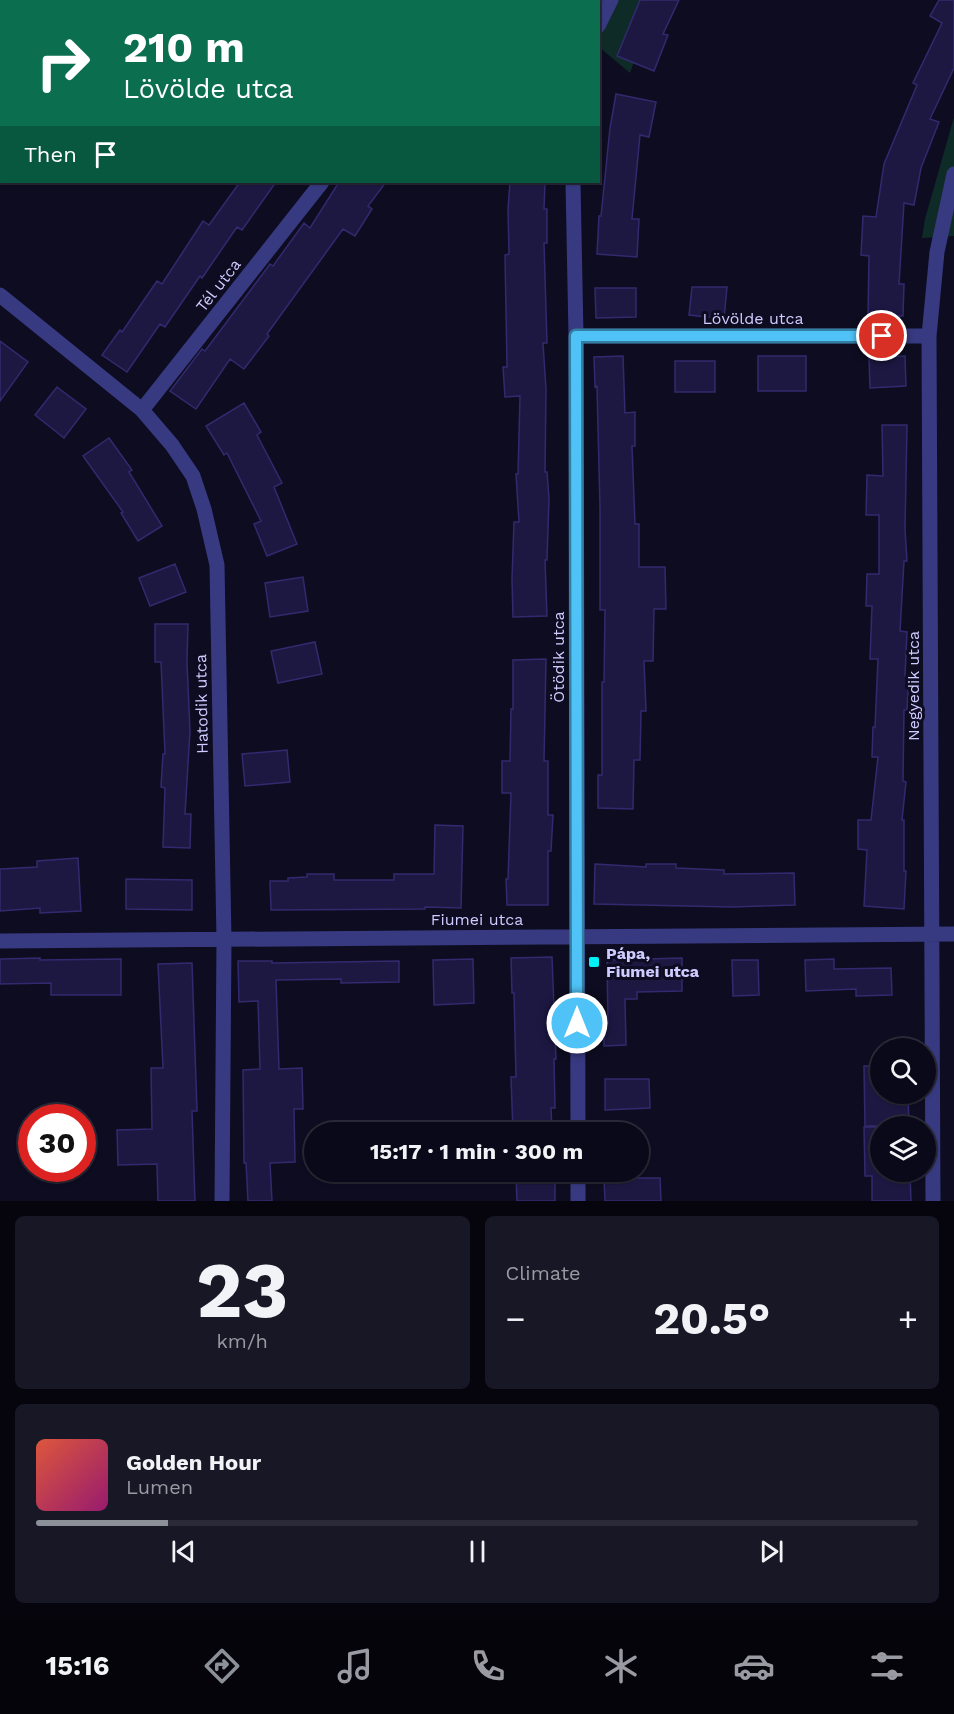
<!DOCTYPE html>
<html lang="en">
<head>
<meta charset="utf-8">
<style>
	body { margin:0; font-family:"Work Sans",sans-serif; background:#181726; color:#f1f3f6; height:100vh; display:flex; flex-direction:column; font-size:22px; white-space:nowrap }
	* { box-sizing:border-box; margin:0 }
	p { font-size:20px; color:#999aa2 }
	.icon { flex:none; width:33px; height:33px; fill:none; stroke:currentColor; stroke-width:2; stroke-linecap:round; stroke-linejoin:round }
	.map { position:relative; height:1201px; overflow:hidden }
	.details { display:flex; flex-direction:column; gap:15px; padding:15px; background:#06050e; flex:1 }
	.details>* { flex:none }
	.hud { position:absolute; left:0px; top:0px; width:600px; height:183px; box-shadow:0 2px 4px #0004,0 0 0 2px #2a2a38; background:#0b6e4f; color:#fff; overflow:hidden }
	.buttons { position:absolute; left:870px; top:1038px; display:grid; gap:12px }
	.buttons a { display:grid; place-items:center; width:66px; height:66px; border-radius:50%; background:#0a0919; box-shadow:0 2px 4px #0004,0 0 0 2px #2a2a38; font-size:30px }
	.speed { position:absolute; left:18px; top:1104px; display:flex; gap:12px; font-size:30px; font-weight:700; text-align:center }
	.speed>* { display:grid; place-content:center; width:78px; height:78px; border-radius:50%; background:#0a0919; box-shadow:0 2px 4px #0004,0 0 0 2px #2a2a38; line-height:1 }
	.speed .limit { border:9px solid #d22; background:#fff; color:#111 }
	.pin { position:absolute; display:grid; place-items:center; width:51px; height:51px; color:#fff; margin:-26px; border:3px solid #fff; border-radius:50%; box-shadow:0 2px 6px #0007 }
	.me { position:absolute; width:66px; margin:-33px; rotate:0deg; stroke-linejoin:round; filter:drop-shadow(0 0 4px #0008) }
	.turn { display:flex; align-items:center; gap:21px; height:126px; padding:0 24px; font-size:27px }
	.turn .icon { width:78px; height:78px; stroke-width:2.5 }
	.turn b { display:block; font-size:42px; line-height:51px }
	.then { display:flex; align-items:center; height:57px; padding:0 24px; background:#0003; gap:12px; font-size:22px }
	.big { font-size:45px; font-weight:700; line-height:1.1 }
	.details .widget { flex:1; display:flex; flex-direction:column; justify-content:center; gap:9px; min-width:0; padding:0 21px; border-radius:9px; background:#181726 }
	.details .dial { align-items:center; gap:0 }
	.dial b { font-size:78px; line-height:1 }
	.song { display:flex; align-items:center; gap:18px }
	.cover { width:72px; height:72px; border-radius:9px; background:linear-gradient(135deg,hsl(10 70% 55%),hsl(320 70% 35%)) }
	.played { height:6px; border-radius:3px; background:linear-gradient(90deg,#8c9099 15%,#2a2a38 15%) }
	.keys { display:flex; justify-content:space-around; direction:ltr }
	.heat { display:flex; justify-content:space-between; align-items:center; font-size:33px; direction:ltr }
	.details .tiles { flex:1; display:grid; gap:15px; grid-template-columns:1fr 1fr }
	.widget:last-child { grid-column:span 2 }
	.trip { position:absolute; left:304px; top:1122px; width:345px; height:60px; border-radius:30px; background:#0a0919; box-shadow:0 2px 4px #0004,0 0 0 2px #2a2a38; font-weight:700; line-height:60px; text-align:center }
	.menu { display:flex; height:96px; justify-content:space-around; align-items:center; background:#04040a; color:#999aa2 }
	.menu .icon { width:42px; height:42px }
	.menu .selected { color:#8c9099 }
	.menu b { font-size:27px; color:#f1f3f6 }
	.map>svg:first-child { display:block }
	.green { fill:#0f2b27 }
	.building { fill:#1d1842; stroke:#322a6e; stroke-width:1.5 }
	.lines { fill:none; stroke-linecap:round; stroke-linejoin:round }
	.minor { stroke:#373a80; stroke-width:15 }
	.route-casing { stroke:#337fa1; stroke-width:15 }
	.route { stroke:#4fc3f7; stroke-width:10 }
	.poi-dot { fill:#00f2f7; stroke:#0e0c21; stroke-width:2 }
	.labels { text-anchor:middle; stroke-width:6; stroke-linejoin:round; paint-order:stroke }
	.street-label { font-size:16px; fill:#ceccff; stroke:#0e0c21 }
	.poi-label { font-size:16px; font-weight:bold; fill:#ceccff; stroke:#0e0c21; text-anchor:start }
</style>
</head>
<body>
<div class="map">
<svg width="954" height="1201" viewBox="0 0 954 1201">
	<rect width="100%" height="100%" fill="#0e0c21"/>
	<path class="green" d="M 541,0 L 656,0 L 630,73 L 599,47 L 598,2 L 543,2 Z
		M 954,117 L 954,236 L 922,238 L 925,219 Z"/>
	<path class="building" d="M 640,0 L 679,0 L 663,34 L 668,35 L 654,71 L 617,56 Z
		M 939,0 L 954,0 L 954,68 L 930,119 L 939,122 L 921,168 L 914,205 L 904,203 L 899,284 L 904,284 L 903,316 L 868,316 L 869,256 L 861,255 L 863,216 L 876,217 L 884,164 L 917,85 L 913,83 L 942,23 L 930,16 Z
		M 616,94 L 656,102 L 649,137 L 640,135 L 632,219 L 639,219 L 637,257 L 597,254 L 599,216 L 601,216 L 610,128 Z
		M 240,182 L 276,182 L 242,230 L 237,227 L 202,278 L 200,276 L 165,327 L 160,324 L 127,372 L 102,355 L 120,330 L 122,332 L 157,281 L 162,284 L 203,221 L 209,225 Z
		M 339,182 L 386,182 L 368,206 L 372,209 L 355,236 L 343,229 L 267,334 L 269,336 L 244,369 L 230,359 L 196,409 L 170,391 L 202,349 L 205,351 L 270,264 L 273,266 L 304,223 L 310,228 Z
		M 510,182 L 545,182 L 544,209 L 547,209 L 547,243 L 544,243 L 547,343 L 543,343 L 546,389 L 545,472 L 547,472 L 549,498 L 547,560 L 545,560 L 547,616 L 513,617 L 512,579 L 514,522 L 519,522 L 516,474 L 518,474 L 520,396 L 505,397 L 503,367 L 507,367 L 505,255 L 509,254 L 508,209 Z
		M 692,287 L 727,287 L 724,319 L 689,315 Z
		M 595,288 L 636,288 L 636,317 L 596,318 Z
		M 0,341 L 28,362 L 0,401 Z
		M 623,356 L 625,413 L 635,412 L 635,446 L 632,446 L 635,524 L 639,524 L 639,567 L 665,567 L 666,609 L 654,609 L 653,661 L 644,661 L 646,711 L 641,711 L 640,760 L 634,760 L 633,809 L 598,808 L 598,775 L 602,775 L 602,682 L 604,682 L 605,610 L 600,610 L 600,509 L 597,386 L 595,387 L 594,357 Z
		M 758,356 L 806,356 L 806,391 L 758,391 Z
		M 905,356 L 906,386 L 870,388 L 869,358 Z
		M 675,361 L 715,361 L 715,392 L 675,392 Z
		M 57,387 L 86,409 L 64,438 L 35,415 Z
		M 244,403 L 261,432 L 257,435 L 282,483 L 274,487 L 297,544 L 267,556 L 254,524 L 261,521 L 227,453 L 224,455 L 206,426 Z
		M 882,425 L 907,425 L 905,529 L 907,561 L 904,561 L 900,631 L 907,632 L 905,676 L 909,676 L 907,710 L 904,710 L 903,781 L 906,782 L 902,820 L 904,820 L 904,871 L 906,871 L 904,909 L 864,906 L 867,850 L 858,849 L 858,820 L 871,820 L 878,757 L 872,757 L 873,727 L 875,727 L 878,659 L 870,659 L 872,606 L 866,606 L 867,574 L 879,574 L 879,515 L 866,515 L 867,475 L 883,476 Z
		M 109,438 L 132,470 L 129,472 L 162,526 L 138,541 L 121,513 L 123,512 L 83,456 Z
		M 175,564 L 186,592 L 150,606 L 139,578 Z
		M 303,577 L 308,611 L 270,617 L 265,583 Z
		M 155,624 L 188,624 L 187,662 L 190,731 L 185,814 L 191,814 L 190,848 L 163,847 L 165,788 L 161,787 L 163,754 L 165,754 L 161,662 L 155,662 Z
		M 315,642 L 322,674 L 278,683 L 271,651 Z
		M 546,659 L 544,761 L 548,761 L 548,815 L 553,815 L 551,851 L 548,851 L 548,905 L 507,905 L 506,879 L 508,879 L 511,793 L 502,793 L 502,761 L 510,761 L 511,709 L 513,709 L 513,660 Z
		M 287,750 L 290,782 L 245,786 L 242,754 Z
		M 435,825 L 463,826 L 461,908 L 425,907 L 425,909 L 271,910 L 270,881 L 288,881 L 288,878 L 307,877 L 307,874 L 334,874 L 334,880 L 394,880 L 394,874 L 434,874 Z
		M 78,858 L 81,911 L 40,913 L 40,908 L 0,911 L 0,869 L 37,867 L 37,861 Z
		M 595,864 L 646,867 L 646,864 L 676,864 L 676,868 L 724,870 L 724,874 L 794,873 L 795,905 L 731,907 L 594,904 Z
		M 126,879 L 192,880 L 192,910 L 126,909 Z
		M 552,957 L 556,1059 L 554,1059 L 555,1108 L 551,1108 L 552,1132 L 513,1132 L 511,1077 L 516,1077 L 514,993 L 512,993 L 511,958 Z
		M 40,958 L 40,960 L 121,959 L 121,995 L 51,995 L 51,983 L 0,984 L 0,959 Z
		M 682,958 L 682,991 L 637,992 L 637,999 L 625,999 L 626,1045 L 604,1046 L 604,1024 L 608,1024 L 607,960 Z
		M 473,959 L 474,1003 L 434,1005 L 433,960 Z
		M 834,959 L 834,969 L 891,968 L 892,995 L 856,996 L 856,989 L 806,991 L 805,960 Z
		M 732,960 L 758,960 L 759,995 L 733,996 Z
		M 238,961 L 272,961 L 272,963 L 399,961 L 399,982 L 341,983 L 341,979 L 276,980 L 279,1069 L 302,1068 L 303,1109 L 294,1109 L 295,1162 L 270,1163 L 272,1201 L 248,1201 L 246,1163 L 244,1163 L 243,1070 L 260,1069 L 258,1001 L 239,1002 Z
		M 192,963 L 197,1111 L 192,1111 L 195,1201 L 158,1201 L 157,1164 L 118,1165 L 117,1130 L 152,1129 L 151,1068 L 163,1068 L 158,964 Z
		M 864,1066 L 880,1066 L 880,1094 L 908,1094 L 909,1126 L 865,1126 Z
		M 605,1079 L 649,1079 L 650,1108 L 605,1110 Z
		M 864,1127 L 880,1127 L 880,1174 L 910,1173 L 911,1201 L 872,1201 L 872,1176 L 865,1176 Z
		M 516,1176 L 555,1176 L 555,1201 L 517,1201 Z
		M 637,1178 L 660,1178 L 661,1201 L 605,1201 L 604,1179 Z"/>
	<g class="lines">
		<path class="minor" d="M 33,2 L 34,0
			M 464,2 L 465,0
			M 598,26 L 611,0
			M 0,42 L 2,40
			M 573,182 L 576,336 L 578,1132
			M 0,295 L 142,410 L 172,445 L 193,476 L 204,509 L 217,565 L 224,939 L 222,1201
			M 576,336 L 929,336
			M 142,410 L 322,182
			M 0,941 L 954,934
			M 578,1172 L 578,1201
			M 933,1201 L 929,336 L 937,252 L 954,174"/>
	</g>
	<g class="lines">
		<g class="route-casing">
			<path id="route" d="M 577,1023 L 576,336 L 882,336"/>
		</g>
		<use href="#route" class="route"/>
	</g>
	<rect class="poi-dot" x="588" y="956" width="12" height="12" rx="3"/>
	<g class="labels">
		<g class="street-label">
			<text transform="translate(218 285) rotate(-52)" y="6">Tél utca</text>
			<text x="753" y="324">Lövölde utca</text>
			<text transform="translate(558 657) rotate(-90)" y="6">Ötödik utca</text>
			<text transform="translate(913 686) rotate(-90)" y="6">Negyedik utca</text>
			<text transform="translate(201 704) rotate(-91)" y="6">Hatodik utca</text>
			<text x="477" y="925">Fiumei utca</text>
		</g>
		<g class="poi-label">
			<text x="606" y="959">Pápa,<tspan x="606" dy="18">Fiumei utca</tspan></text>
		</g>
	</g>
</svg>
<div class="buttons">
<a><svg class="icon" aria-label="search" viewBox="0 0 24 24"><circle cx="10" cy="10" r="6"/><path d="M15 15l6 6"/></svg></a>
<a><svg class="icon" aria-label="layers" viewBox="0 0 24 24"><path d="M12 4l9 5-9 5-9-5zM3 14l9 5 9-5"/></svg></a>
</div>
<div class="speed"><div class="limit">30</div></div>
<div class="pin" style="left:882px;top:336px;background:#d93025"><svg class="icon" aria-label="arrive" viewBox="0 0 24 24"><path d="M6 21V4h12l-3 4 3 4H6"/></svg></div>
<svg class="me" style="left:577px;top:1023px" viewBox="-20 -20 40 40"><circle r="17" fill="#4fc3f7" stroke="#fff" stroke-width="3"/><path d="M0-11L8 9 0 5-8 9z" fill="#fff"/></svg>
<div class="trip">15:17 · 1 min · 300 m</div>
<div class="hud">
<div class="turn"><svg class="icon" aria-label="right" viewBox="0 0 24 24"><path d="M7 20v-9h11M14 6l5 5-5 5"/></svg><div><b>210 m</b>Lövölde utca</div></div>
<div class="then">Then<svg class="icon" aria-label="arrive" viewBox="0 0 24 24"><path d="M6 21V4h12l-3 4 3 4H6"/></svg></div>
</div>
</div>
<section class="details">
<div class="tiles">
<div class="widget dial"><b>23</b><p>km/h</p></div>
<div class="widget"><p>Climate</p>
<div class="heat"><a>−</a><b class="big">20.5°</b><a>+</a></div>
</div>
<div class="widget">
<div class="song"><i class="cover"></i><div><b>Golden Hour</b><p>Lumen</p></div></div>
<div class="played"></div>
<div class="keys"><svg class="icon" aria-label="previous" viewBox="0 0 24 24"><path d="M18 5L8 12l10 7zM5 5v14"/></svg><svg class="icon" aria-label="pause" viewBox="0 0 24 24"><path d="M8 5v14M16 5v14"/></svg><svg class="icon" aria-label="next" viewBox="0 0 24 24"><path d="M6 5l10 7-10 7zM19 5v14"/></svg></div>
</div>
</div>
</section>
<nav class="menu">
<b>15:16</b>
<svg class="icon selected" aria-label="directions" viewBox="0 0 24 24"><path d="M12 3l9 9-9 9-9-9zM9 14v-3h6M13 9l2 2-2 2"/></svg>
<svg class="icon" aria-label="music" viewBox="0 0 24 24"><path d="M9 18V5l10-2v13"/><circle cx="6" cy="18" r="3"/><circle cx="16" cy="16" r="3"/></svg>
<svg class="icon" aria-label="phone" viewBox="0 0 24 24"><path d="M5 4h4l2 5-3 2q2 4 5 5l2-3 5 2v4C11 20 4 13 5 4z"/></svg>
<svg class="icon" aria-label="climate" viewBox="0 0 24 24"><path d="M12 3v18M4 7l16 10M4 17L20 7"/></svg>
<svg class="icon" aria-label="car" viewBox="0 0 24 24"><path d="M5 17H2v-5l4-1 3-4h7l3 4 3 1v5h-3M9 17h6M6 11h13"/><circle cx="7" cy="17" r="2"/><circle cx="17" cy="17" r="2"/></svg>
<svg class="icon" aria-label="filters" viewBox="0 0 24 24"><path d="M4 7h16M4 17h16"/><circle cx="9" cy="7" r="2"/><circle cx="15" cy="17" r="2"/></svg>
</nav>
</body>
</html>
